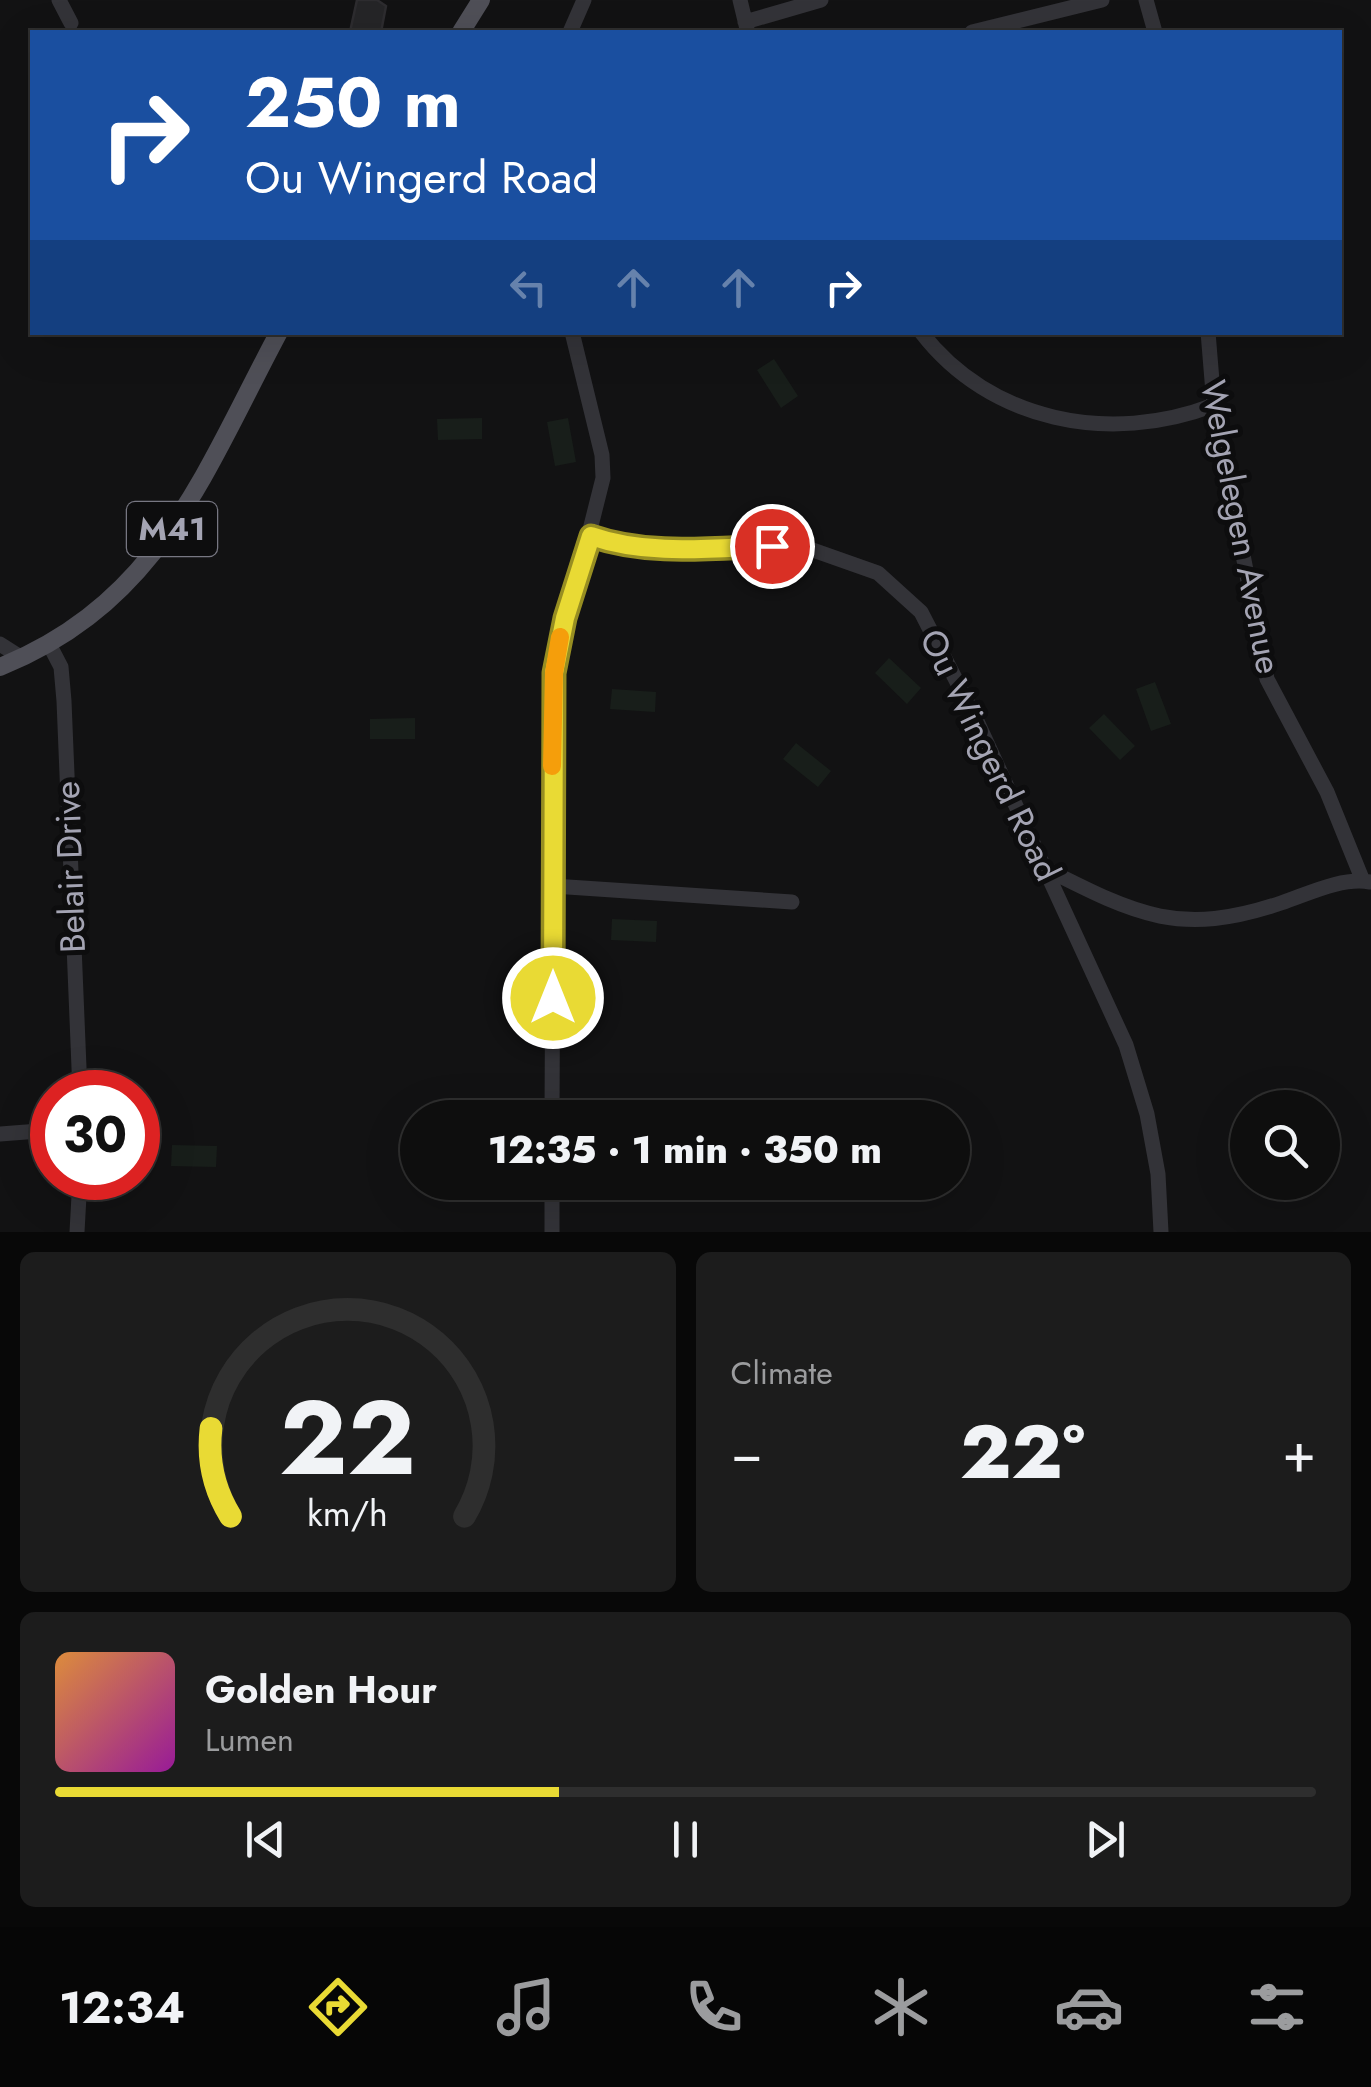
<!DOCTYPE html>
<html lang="en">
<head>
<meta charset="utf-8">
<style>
	body { margin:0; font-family:Jost,sans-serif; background:#1c1c1c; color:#f1f3f6; height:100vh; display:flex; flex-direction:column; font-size:38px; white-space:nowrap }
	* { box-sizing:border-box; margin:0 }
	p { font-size:32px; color:#9b9c9e }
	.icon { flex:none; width:55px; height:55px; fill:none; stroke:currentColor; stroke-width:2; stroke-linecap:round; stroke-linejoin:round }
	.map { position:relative; height:1232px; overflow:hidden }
	.drawer { display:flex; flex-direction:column; gap:20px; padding:20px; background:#080808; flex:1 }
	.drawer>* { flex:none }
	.banner { position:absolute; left:30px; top:30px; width:1312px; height:305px; border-radius:0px; box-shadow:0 10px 40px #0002,0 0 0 2px #2e2e2e; background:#1a4fa0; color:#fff; overflow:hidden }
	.fabs { position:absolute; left:1230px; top:1090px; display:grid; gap:20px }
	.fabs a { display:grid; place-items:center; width:110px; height:110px; border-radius:50%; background:#0e0e0e; box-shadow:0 10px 40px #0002,0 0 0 2px #2e2e2e; font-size:50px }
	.speed { position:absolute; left:30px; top:1070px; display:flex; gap:20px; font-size:50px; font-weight:700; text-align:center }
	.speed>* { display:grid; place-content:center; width:130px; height:130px; border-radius:50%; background:#0e0e0e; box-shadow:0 10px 40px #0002,0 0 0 2px #2e2e2e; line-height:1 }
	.speed .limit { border:15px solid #d22; background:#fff; color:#111 }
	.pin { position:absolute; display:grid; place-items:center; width:85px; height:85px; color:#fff; margin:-42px; border:5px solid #fff; border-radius:50%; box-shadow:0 2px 10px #0007 }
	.me { position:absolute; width:110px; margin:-55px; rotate:0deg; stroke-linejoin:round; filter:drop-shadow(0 0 8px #0008) }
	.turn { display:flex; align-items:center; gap:35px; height:210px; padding:0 50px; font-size:45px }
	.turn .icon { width:130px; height:130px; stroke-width:2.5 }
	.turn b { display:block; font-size:70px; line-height:85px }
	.lanes { display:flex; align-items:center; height:95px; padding:0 50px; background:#0003; justify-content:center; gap:50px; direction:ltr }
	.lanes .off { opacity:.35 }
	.big { font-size:75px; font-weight:800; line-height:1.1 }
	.drawer .tile { flex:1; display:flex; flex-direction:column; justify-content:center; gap:15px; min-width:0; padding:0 35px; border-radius:15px; background:#1c1c1c }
	.drawer .dial { align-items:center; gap:0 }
	.dial svg { height:260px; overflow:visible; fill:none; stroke:#2e2e2e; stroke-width:7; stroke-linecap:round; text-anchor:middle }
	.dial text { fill:#f1f3f6; stroke:none }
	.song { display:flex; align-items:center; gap:30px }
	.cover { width:120px; height:120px; border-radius:15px; background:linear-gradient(135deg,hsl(30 70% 55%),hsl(300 70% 35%)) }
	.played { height:10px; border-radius:5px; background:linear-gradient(90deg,#e9da34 40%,#2e2e2e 40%) }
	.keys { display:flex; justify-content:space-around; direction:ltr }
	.heat { display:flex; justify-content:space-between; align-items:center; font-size:55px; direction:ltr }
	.drawer .tiles { flex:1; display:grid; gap:20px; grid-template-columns:1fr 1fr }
	.tile:last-child { grid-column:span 2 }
	.trip { position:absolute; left:400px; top:1100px; width:570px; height:100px; border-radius:50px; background:#0e0e0e; box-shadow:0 10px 40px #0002,0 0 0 2px #2e2e2e; font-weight:800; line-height:100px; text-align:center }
	.menu { display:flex; height:160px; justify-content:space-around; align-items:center; background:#060606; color:#9b9c9e }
	.menu .icon { width:70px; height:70px }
	.menu .selected { color:#e9da34 }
	.menu b { font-size:45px; color:#f1f3f6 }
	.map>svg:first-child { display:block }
	.green { fill:#181e1a }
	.building { fill:#252527; stroke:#2d2c2f; stroke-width:2.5 }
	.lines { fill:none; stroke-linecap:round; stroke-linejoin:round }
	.minor { stroke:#333338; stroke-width:15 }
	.major { stroke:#4f4f57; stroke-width:18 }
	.route-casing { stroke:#978e22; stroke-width:25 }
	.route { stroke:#e9da34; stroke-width:18 }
	.slow { stroke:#f59e0b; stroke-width:18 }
	.labels { text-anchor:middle; stroke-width:10; stroke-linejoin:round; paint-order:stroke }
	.shield { fill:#0d0d0e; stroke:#777782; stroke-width:2.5 }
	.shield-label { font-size:32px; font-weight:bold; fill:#a4a4b3 }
	.street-label { font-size:35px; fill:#a4a4b3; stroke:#0d0d0e }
</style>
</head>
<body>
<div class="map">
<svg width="1371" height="1232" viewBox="0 0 1371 1232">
	<rect width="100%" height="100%" fill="#121213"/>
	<path class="green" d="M 774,359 L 798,396 L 781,408 L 757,370 Z
		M 482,418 L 482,439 L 438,440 L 437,419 Z
		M 568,418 L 576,462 L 555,466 L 547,422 Z
		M 889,658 L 921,688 L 907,704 L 875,673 Z
		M 1155,682 L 1171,724 L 1151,731 L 1136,689 Z
		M 612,689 L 656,692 L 655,712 L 610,709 Z
		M 1104,714 L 1135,746 L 1120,760 L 1089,728 Z
		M 415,718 L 415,739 L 370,739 L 370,719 Z
		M 796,743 L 831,771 L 818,787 L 783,759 Z
		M 612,919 L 657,921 L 656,942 L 611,940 Z
		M 172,1145 L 217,1146 L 216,1167 L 171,1166 Z"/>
	<path class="building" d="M 357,0 L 377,0 L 386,6 L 381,32 L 350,32 Z"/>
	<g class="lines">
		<path class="minor" d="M 59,0 L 71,23
			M 740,0 L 747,29
			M 1146,0 L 1155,32
			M 745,22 L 821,0
			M 570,32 L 584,0
			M 972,32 L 1102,0
			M 921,332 C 990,422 1110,445 1214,405
			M 1208,332 L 1214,405 L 1267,679 L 1327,792 L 1363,881
			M 591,536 L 645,547 L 810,549 L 878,573 L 921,612 L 975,717 L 1126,1045 L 1147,1114 L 1158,1174 L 1161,1232
			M 0,644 L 22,658
			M 49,644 L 61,667 L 64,701 L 80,1092
			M 1046,869 C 1137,915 1180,937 1281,903 C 1308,894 1341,877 1370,882
			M 553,886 L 792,902
			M 552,1118 L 554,673 L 603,478 L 602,455 L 572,332
			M 0,1134 L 52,1130
			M 552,1182 L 552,1232
			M 77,1232 L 80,1178"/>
		<path class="major" d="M 461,32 L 481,0
			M 0,667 C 160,602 204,472 279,332"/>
	</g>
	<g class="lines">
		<g class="route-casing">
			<path id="route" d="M 553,998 L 554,673 L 565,618 L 591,536 C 648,556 712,548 772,546"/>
		</g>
		<use href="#route" class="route"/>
		<path class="slow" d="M 552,766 L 554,673 L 560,637"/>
	</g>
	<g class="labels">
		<rect class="shield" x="127" y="502" width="90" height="54" rx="8"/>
		<g class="shield-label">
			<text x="172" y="540">M41</text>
		</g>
		<g class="street-label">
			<text transform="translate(1241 527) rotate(79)" y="12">Welgelegen Avenue</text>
			<text transform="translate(990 755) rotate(64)" y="12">Ou Wingerd Road</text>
			<text transform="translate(70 867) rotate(-92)" y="12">Belair Drive</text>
		</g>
	</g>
</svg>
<div class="fabs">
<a><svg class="icon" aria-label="search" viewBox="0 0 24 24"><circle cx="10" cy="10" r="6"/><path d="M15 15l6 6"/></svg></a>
</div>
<div class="speed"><div class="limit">30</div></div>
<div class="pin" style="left:772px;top:546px;background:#d93025"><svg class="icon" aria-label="arrive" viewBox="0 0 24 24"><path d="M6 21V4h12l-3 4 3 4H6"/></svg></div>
<svg class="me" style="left:553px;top:998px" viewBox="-20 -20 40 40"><circle r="17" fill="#e9da34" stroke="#fff" stroke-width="3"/><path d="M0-11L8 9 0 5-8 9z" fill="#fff"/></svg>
<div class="trip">12:35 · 1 min · 350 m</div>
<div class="banner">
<div class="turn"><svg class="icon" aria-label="right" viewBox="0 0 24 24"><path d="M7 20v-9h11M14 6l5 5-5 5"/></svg><div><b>250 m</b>Ou Wingerd Road</div></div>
<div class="lanes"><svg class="icon off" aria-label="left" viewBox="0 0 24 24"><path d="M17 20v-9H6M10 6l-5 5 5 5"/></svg><svg class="icon off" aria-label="ahead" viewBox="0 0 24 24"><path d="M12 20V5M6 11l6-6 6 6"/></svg><svg class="icon off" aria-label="ahead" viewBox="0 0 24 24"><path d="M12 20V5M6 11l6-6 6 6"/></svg><svg class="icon" aria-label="right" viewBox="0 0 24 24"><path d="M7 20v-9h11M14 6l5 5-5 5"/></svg></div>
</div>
</div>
<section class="drawer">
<div class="tiles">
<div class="tile dial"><svg viewBox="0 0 100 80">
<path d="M14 69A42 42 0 1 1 86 69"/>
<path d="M14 69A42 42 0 0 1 8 42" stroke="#e9da34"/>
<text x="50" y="56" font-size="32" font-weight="700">22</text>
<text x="50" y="72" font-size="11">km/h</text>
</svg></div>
<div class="tile"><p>Climate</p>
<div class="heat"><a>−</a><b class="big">22°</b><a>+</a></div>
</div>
<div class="tile">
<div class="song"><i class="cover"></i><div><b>Golden Hour</b><p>Lumen</p></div></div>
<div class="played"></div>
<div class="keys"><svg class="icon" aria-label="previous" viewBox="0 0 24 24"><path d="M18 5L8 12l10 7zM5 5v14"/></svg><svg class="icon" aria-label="pause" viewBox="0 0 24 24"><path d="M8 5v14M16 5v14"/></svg><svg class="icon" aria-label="next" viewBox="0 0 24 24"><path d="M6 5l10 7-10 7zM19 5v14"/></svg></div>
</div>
</div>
</section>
<nav class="menu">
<b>12:34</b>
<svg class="icon selected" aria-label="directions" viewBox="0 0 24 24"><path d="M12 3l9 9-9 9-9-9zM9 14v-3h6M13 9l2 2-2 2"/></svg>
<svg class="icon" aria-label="music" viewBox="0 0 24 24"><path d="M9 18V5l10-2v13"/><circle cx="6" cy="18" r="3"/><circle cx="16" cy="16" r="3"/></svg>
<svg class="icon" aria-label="phone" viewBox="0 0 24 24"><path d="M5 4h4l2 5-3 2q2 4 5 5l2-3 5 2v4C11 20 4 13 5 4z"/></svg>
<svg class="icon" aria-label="climate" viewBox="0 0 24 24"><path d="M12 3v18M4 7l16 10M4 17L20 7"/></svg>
<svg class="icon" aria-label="car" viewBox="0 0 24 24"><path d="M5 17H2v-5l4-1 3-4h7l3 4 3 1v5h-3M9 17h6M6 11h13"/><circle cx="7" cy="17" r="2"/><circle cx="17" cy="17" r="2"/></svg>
<svg class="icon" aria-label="filters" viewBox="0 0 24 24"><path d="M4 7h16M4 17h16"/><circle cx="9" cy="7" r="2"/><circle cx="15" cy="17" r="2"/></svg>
</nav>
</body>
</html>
